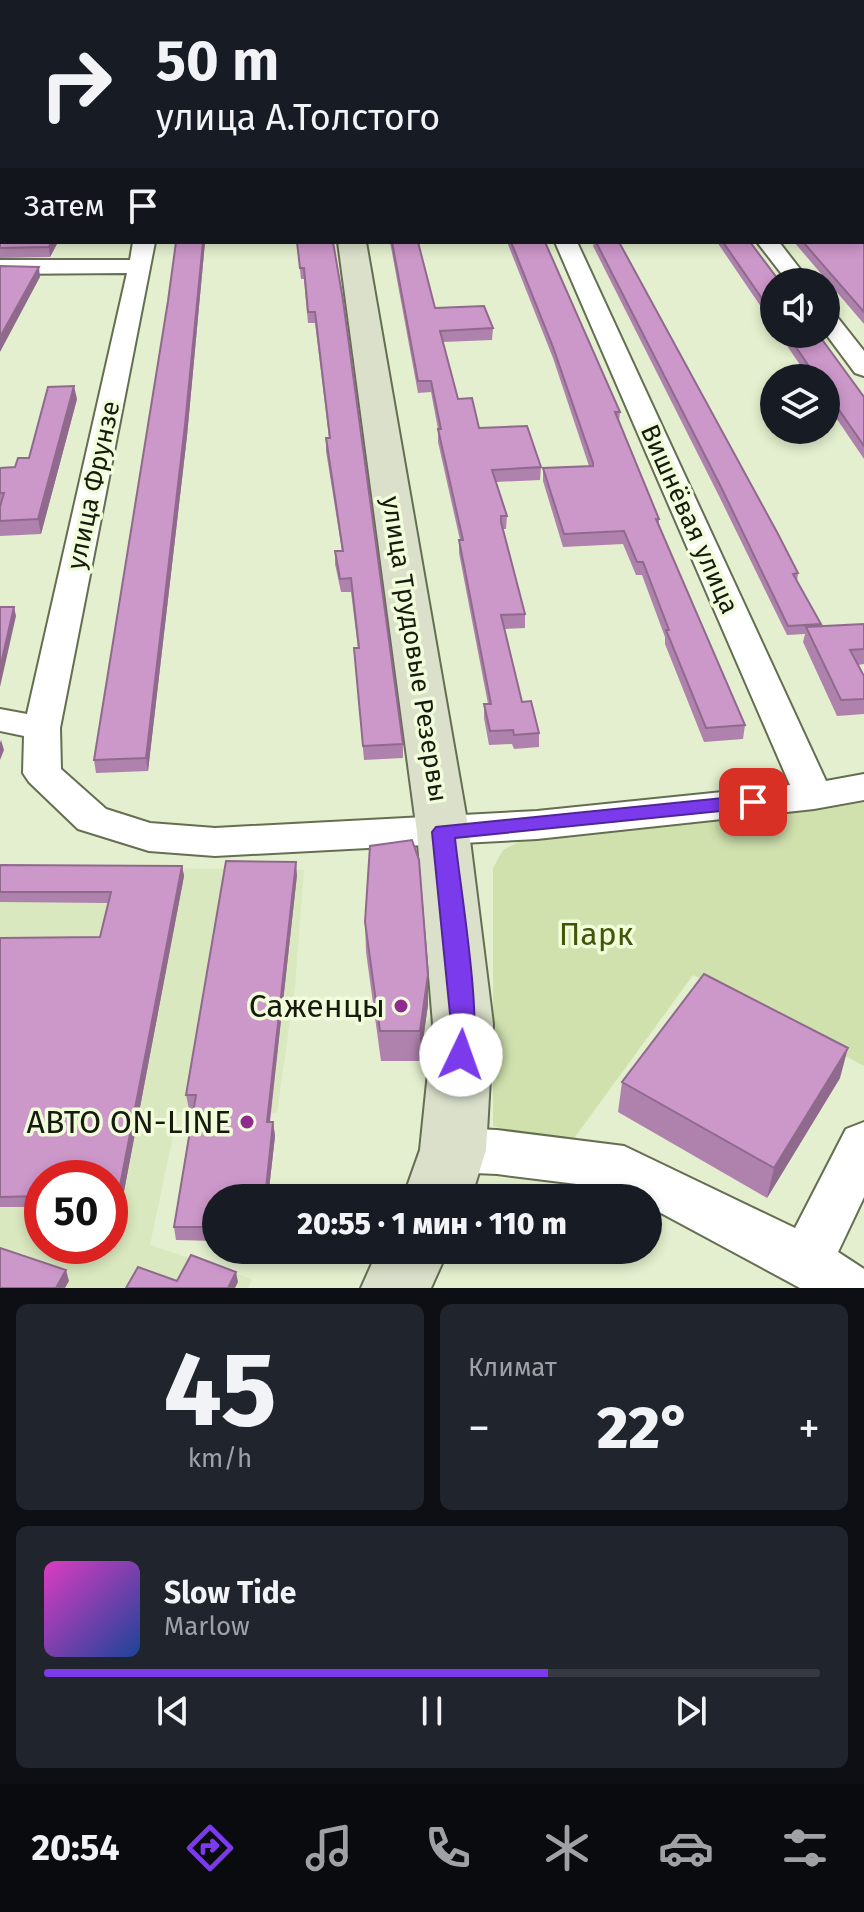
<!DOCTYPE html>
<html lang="ru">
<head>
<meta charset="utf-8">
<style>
	body { margin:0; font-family:"Fira Sans",sans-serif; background:#20242c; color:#f1f3f6; height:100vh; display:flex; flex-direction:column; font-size:30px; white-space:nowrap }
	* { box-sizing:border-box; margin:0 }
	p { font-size:26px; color:#9ea1a6 }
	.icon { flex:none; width:44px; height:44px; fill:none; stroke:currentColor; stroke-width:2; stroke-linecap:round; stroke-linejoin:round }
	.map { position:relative; height:1288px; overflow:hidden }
	.panel { display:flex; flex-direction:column; gap:16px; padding:16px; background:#0d0f14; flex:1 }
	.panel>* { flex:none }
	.hud { position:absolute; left:0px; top:0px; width:864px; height:244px; box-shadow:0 4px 12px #0003; background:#171b24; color:#f1f3f6; overflow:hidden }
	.tools { position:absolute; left:760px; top:268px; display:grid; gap:16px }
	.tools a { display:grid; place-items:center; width:80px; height:80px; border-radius:50%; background:#171b24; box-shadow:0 4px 12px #0003; font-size:40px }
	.speed { position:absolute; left:24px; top:1160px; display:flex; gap:16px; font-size:40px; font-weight:700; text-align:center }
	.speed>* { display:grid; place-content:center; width:104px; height:104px; border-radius:50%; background:#171b24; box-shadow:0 4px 12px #0003; line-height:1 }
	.speed .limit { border:12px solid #d22; background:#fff; color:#111 }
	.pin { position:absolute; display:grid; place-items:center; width:68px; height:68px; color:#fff; margin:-34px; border-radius:16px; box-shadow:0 4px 12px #0006 }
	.me { position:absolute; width:88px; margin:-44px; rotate:3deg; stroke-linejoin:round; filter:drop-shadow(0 0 6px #0008) }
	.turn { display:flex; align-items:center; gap:28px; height:168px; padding:0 24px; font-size:36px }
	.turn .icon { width:104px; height:104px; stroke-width:2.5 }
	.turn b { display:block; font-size:56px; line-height:68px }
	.then { display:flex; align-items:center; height:76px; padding:0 24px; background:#0003; gap:16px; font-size:30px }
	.big { font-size:60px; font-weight:800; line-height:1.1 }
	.panel .widget { flex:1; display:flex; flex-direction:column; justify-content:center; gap:12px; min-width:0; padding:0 28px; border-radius:12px; background:#20242c }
	.panel .dial { align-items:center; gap:0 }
	.dial b { font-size:104px; line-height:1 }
	.song { display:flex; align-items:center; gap:24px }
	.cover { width:96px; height:96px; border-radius:12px; background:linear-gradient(135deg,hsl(310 70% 55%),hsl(220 70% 35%)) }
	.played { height:8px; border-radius:4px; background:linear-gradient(90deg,#7c3aed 65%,#363941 65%) }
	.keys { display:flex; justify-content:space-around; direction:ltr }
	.heat { display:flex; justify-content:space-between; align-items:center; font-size:44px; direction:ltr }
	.panel .tiles { flex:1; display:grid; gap:16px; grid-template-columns:1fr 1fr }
	.widget:last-child { grid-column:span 2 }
	.trip { position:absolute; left:202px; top:1184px; width:460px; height:80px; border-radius:40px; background:#171b24; box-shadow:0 4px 12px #0003; font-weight:800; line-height:80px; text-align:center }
	.menu { display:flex; height:128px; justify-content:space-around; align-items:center; background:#090b0e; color:#9ea1a6 }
	.menu .icon { width:56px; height:56px }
	.menu .on { color:#7c3aed }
	.menu b { font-size:36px; color:#f1f3f6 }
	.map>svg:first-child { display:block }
	.built { fill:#dae8bf; fill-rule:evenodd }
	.green { fill:#d0e1ae }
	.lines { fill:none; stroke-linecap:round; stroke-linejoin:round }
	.minor-casing { stroke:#646e51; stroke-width:4 }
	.tertiary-casing { stroke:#646e51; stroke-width:4 }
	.secondary-casing { stroke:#646e51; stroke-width:4 }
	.minor { fill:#fff; fill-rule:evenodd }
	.tertiary { fill:#fff; fill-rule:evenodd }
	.secondary { fill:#dae0ca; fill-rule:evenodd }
	.wall { fill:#af82ad }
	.shaded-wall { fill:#8f6a8d }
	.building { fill:#cc97c9; stroke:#8f6a8d; stroke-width:2 }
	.route { fill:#7c3aed; stroke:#51269a; stroke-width:2 }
	.poi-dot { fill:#912a8f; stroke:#f1fcdb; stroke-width:3 }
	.labels { text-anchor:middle; stroke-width:7; stroke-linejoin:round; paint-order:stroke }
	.street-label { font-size:26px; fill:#171b0f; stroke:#f1fcdb }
	.near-park-label { font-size:32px; fill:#435509; stroke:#f1fcdb }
	.near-poi-label { font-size:32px; fill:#171b0f; stroke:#f1fcdb; text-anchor:end }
</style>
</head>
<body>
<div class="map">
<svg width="864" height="1288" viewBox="0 0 864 1288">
	<rect width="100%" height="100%" fill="#e3efce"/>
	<path class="built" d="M 0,866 L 304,870 L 295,986 L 277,1113 L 178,1112 L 150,1245 L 252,1279 L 248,1288 L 0,1288 ZM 42,1178 L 110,1178 L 110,1246 L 42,1246 Z"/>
	<path class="green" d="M 0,0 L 299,0 L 299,2 L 2,2 L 0,31 Z
		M 864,802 L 864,1066 L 693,975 L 567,1148 L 493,1126 L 493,868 L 503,850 L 528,837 L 821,810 Z"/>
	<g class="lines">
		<g class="minor-casing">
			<path id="minor" d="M 133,242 L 155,242 L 60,728 L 61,769 L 106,809 L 150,823 L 215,828 L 537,811 L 790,785 L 555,242 L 577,242 L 826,781 L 864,774 L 864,800 L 814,809 L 537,839 L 215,856 L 149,851 L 78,829 L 29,782 L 23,773 L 24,736 L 0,731 L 0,709 L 27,714 L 127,273 L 0,274 L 0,260 L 130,260 Z
				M 757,242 L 779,242 L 810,282 L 788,282 Z
				M 826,311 L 834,313 L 864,351 L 864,376 L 855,373 L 826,334 Z
				M 864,1122 L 864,1197 L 838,1252 L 864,1269 L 864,1288 L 800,1288 L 648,1206 L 648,1198 L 633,1198 L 617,1189 L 497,1174 L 453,1172 L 435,1165 L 428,1150 L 435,1135 L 453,1128 L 497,1130 L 624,1146 L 795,1228 L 846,1129 Z"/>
		</g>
		<g class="tertiary-casing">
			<path id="tertiary" d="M 0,26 L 2,26 L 2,38 L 0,38 Z"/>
		</g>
		<g class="secondary-casing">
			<path id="secondary" d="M 312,0 L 330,0 L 330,2 L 312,2 Z
				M 338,242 L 366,242 L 469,832 L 493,1024 L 486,1150 L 471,1198 L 403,1198 L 420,1150 L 433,1024 L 417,832 Z
				M 378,1250 L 448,1250 L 431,1288 L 361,1288 Z"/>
		</g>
		<use href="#minor" class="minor"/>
		<use href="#tertiary" class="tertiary"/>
		<use href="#secondary" class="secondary"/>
	</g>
	<path class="wall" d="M 626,0 L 864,0 L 864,8 L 862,8 L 862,2 L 628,2 Z
		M 864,175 L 864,324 L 794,242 L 862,242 Z
		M 0,225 L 58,242 L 50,257 L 0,258 Z
		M 176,242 L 205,242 L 187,436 L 148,771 L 96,773 L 94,760 L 168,301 Z
		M 297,242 L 333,242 L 403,744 L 403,758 L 364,760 L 355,662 L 354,648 L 358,648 L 351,592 L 341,592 L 335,564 L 335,551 L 342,551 L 326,451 L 326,438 L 329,438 L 315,323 L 308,323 L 304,279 L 301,279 Z
		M 390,242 L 418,242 L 435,308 L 493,328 L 492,340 L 443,342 L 458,399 L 479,428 L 541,467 L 540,480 L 496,482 L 507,516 L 506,529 L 503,529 L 525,614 L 525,628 L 504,629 L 522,702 L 539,733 L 539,747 L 514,749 L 512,744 L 489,745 L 484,718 L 484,704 L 488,704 L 459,553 L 459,540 L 460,540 L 438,442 L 438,429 L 431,392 L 418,393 Z
		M 507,242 L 545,242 L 620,412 L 619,421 L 659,519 L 659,526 L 745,725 L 743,739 L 704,742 L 665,644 L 665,637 L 642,575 L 636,575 L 623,544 L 563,547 L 543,481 L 543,468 L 589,466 L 553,358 Z
		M 594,242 L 619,242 L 798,573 L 797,581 L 821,624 L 820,626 L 864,624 L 864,664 L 858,665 L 864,676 L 864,714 L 837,716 L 803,642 L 805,634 L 787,635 L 719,496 L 593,246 Z
		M 717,242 L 750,242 L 774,282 L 774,326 Z
		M 779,334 L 818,334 L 864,397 L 864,459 L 826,403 L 826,378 L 809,378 Z
		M 77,399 L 41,534 L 0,536 L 0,468 L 15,467 L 29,458 Z
		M 0,865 L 182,866 L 184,876 L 121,1207 L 110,1207 L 110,1178 L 42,1178 L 42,1207 L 0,1207 L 0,938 L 100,937 L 108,903 L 0,902 Z
		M 297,875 L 270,1122 L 273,1122 L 275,1136 L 268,1198 L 216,1198 L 216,1241 L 176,1240 L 174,1227 L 193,1109 L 189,1109 L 186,1095 Z
		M 365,922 L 428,975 L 428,1005 L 420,1061 L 381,1061 L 366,952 Z
		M 840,1078 L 767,1198 L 618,1112 L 622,1082 Z"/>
	<path class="shaded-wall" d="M 2,207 L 2,220 L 0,224 L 0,211 Z
		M 51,242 L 58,242 L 50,257 L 49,247 Z
		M 203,242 L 205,242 L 187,436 L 148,771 L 146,758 Z
		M 39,267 L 40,277 L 0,352 L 0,337 Z
		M 74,386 L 77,399 L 41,534 L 38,519 Z
		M 14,607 L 16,616 L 0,687 L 0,668 Z
		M 1,740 L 4,750 L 0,760 L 0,743 Z
		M 296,862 L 297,875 L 268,1136 L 267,1122 Z
		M 182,866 L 184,876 L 121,1207 L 118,1196 Z
		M 428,975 L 428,1005 L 420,1061 L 420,1031 Z
		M 848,1048 L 840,1078 L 767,1198 L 774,1168 Z
		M 273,1122 L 275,1136 L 268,1198 L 265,1198 Z
		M 66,1270 L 69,1281 L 65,1288 L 56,1288 Z
		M 236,1272 L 238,1282 L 235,1288 L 228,1288 Z"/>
	<path class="building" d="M 0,0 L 7,0 L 6,2 L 2,2 L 2,9 L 0,13 Z
		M 373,0 L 486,0 L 487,2 L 373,2 Z
		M 632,0 L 864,0 L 864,1 L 634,2 Z
		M 862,14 L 864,15 L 864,41 L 862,40 L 862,43 Z
		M 0,33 L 2,33 L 2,207 L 0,211 Z
		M 862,54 L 864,54 L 864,158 L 862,159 Z
		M 862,174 L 864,175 L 864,312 L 803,242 L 862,242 Z
		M 0,225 L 2,225 L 2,242 L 51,242 L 49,247 L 0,248 Z
		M 176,242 L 203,242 L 185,425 L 146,758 L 94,760 L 168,301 Z
		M 297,242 L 333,242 L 343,300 L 403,744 L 363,746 L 354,648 L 359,648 L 351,578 L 340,579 L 335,551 L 343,551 L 326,438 L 330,438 L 315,312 L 308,312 L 304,268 L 300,268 Z
		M 392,242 L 418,242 L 435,308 L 484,306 L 493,328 L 440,331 L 458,399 L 472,398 L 479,428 L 527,426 L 541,467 L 492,470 L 507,516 L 501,516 L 501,522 L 525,614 L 501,615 L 522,702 L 531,701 L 539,733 L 514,735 L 513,730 L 490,731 L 484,704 L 491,704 L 459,540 L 463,540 L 438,429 L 441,429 L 431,381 L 418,381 Z
		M 511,242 L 545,242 L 620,412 L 615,412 L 659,519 L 656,519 L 745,725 L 706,728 L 666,630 L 669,630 L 643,562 L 637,562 L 624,531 L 564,534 L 543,468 L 593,466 L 593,463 L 553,347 Z
		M 596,242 L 619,242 L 778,534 L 798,573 L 793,574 L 821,624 L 788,626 L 721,487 Z
		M 723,242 L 750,242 L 780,282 L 774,282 L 774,316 Z
		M 0,266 L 39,267 L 0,337 Z
		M 787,334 L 818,334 L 864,397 L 864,446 L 826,391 L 826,378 L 817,378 Z
		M 74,386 L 38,519 L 0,521 L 0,507 L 4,493 L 0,493 L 0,468 L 15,467 L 18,458 L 29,458 L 48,387 Z
		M 0,607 L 14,607 L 0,668 Z
		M 864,624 L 864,649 L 850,650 L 864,676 L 864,699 L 841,700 L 806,627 Z
		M 412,840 L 419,860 L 428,975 L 420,1031 L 380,1031 L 365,922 L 370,846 Z
		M 226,861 L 296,862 L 267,1122 L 273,1122 L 265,1198 L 216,1198 L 216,1227 L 174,1227 L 196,1095 L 186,1095 Z
		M 0,865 L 182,866 L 118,1196 L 110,1196 L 110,1178 L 42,1178 L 42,1196 L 0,1197 L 0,938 L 100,937 L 111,892 L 0,892 Z
		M 704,974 L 848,1048 L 774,1168 L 622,1082 Z
		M 0,1248 L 66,1270 L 56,1288 L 0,1288 Z
		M 191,1255 L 236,1272 L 228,1288 L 126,1288 L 138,1267 L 177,1281 Z"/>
	<path class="route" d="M 753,795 L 760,797 L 763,802 L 760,807 L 455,838 C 459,880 485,1032 470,1063 L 461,1066 L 452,1063 L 448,1055 L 451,1024 L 432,832 L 436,827 Z"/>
	<g class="poi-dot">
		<circle cx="401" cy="1006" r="8"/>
		<circle cx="247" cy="1122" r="8"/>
	</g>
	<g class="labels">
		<g class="street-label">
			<text transform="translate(93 485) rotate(-78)" y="9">улица Фрунзе</text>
			<text transform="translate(690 519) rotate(66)" y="9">Вишнёвая улица</text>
			<text transform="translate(415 649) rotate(81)" y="9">улица Трудовые Резервы</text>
		</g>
		<g class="near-park-label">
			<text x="596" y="945">Парк</text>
		</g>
		<g class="near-poi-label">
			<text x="385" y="1017">Саженцы</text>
			<text x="231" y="1133">АВТО ON-LINE</text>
		</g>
	</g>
</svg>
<div class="tools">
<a><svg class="icon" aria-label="sound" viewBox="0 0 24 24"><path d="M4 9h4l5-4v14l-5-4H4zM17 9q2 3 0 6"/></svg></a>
<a><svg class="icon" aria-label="layers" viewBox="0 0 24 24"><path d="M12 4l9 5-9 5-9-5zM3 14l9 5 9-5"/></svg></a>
</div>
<div class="speed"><div class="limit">50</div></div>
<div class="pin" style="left:753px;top:802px;background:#d93025"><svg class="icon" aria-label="arrive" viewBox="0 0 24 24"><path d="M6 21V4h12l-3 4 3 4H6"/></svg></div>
<svg class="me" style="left:461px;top:1055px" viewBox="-20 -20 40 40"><circle r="19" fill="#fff"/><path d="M0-13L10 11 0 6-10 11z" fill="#7c3aed"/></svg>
<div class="trip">20:55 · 1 мин · 110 m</div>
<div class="hud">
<div class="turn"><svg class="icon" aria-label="right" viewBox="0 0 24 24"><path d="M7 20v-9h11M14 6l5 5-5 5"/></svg><div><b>50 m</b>улица А.Толстого</div></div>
<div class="then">Затем<svg class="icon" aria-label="arrive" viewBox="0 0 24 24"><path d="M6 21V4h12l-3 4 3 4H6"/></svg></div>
</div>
</div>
<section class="panel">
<div class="tiles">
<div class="widget dial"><b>45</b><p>km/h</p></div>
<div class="widget"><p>Климат</p>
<div class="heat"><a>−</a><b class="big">22°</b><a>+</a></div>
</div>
<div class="widget">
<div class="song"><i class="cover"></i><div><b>Slow Tide</b><p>Marlow</p></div></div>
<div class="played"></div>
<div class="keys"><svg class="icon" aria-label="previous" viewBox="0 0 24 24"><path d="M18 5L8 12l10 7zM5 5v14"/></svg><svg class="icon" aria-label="pause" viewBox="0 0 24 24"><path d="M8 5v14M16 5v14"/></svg><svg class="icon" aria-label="next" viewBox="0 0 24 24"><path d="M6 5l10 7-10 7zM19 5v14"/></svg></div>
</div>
</div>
</section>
<nav class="menu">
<b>20:54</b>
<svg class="icon on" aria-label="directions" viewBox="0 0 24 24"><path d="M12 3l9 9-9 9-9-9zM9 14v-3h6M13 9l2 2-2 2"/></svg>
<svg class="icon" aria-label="music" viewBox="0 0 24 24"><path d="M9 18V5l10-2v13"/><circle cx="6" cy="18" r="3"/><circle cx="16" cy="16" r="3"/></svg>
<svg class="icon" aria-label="phone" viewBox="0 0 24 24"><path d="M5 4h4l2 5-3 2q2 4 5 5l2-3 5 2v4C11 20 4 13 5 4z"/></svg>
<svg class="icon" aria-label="climate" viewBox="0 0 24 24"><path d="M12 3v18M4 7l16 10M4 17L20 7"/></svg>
<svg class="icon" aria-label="car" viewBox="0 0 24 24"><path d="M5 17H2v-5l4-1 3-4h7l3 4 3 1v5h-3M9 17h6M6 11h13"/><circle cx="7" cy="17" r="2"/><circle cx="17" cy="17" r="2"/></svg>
<svg class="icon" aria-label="filters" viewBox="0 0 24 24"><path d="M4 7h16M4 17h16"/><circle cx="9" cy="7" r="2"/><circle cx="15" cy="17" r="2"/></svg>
</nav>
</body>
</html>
